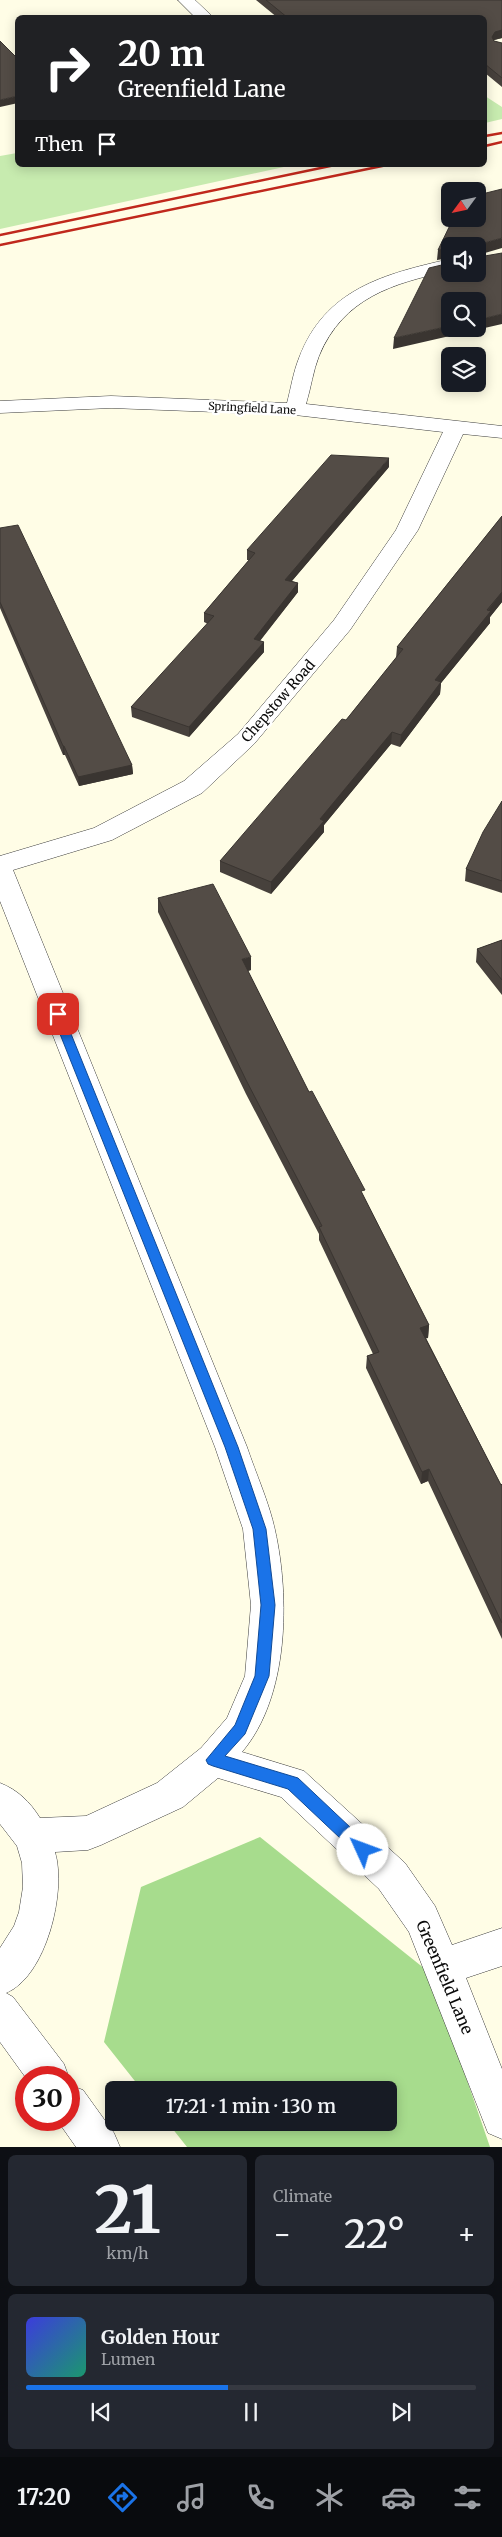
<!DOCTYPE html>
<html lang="en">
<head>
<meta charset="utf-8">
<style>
	body { margin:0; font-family:Merriweather,serif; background:#242831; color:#f1f3f6; height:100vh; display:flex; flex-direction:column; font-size:19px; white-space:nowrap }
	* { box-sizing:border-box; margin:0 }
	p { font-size:16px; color:#9ea1a6 }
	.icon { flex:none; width:28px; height:28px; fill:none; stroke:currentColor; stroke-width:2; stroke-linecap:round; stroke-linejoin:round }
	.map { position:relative; height:2147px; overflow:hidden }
	.sheet { display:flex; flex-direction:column; gap:8px; padding:8px; background:#0d0f14; flex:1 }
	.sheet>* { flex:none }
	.guide { position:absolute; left:15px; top:15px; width:472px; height:152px; border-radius:8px; box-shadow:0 2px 12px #0003; background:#202124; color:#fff; overflow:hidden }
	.needle { width:32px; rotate:237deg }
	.controls { position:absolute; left:441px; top:182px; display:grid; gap:10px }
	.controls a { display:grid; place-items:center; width:45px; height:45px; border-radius:8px; background:#171b24; box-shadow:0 2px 12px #0003; font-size:25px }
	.speed { position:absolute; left:15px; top:2066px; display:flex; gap:10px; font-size:25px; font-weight:700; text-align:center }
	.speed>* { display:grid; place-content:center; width:65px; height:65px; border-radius:50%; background:#171b24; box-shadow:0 2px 12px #0003; line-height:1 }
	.speed .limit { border:8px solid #d22; background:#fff; color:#111 }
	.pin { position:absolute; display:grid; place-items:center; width:42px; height:42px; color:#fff; margin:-21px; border-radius:10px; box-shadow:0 2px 8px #0006 }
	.me { position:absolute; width:55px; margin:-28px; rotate:313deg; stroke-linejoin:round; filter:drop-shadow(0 0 4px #0008) }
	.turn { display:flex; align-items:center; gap:18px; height:105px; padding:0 20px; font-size:22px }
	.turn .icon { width:65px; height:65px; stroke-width:2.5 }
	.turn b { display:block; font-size:35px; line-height:42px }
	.then { display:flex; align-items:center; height:48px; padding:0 20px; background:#0003; gap:10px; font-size:19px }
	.big { font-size:38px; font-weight:600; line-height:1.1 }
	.sheet .tile { flex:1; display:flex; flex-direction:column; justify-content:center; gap:8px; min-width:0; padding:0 18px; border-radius:8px; background:#242831 }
	.sheet .dial { align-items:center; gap:0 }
	.dial b { font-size:65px; line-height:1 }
	.song { display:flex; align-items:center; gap:15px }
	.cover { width:60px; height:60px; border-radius:8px; background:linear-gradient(135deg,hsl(240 70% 55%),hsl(160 70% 35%)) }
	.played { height:5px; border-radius:2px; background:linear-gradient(90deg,#1a73e8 45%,#363941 45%) }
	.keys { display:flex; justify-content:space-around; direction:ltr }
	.heat { display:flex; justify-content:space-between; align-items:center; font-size:28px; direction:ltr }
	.sheet .tiles { flex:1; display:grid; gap:8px; grid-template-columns:1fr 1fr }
	.tile:last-child { grid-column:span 2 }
	.trip { position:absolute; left:105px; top:2081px; width:292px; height:50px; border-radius:8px; background:#171b24; box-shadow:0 2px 12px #0003; font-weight:600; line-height:50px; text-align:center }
	.tab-bar { display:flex; height:80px; justify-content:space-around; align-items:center; background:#090b0e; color:#9ea1a6 }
	.tab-bar .icon { width:35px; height:35px }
	.tab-bar .current { color:#1a73e8 }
	.tab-bar b { font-size:22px; color:#f1f3f6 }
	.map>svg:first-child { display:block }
	.green { fill:#c7ebaf }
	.forest { fill:#a7dc8d }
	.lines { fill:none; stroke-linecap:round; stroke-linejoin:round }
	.minor-casing { stroke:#3d3d3d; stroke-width:1 }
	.minor { fill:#fff; fill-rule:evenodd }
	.rail { stroke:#c0281c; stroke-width:2.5 }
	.wall { fill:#47413c }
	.shaded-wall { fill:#3a3531 }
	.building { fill:#534c46; stroke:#3a3531 }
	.route { fill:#1a73e8; stroke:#114b97 }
	.labels { text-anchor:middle; stroke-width:5; stroke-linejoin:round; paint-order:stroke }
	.far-street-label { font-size:11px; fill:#0a0a0a; stroke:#fff }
	.street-label { font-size:14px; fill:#0a0a0a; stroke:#fff }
	.near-street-label { font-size:16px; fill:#0a0a0a; stroke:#fff }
</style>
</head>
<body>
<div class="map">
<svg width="502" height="2147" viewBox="0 0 502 2147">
	<rect width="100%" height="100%" fill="#fffde6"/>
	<path class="green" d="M 485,96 L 502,107 L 502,119 L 485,123 Z
		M 17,153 L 18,165 L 293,165 L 0,229 L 0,156 Z"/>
	<path class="forest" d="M 260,1837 L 430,1973 L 490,2147 L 187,2147 L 168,2123 L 389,2122 L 389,2090 L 142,2090 L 104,2042 L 141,1887 Z"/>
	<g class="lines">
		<g class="minor-casing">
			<path id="minor" d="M 178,0 L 195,0 L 214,18 L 196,18 Z
				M 450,259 L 450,271 C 393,283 343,298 319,356 C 313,371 311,388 306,404 L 502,426 L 502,438 L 463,434 L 418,530 L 350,630 L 254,744 L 202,793 L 112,840 L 13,870 L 247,1447 C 256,1474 269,1502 275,1530 C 290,1597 289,1697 242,1752 L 304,1771 L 405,1863 L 435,1906 L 452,1945 L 502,1928 L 502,1966 L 466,1978 L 502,2069 L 502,2139 L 488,2133 L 409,1932 L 379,1889 L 281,1797 L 218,1778 L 183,1807 L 101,1845 L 88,1850 L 55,1852 C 67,1891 46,1977 6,1993 L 13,1997 L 64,2064 L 69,2078 L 69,2079 L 69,2078 L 26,2078 L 0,2042 L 0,1948 L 14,1926 L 19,1912 L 23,1887 L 22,1863 L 17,1846 L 0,1824 L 0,1783 C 18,1790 30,1802 40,1818 L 86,1816 L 157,1783 L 201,1748 L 227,1718 L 245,1676 L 251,1605 L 243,1529 L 215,1447 L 0,901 L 0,856 L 94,828 L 184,781 L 238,734 L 334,620 L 396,530 L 443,432 L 295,415 L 111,408 L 0,413 L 0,401 L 111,396 L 287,403 C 291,388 293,373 299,358 C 325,289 384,274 450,259 Z
				M 69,2085 L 83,2090 L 114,2133 L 120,2147 L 76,2147 L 57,2120 L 69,2120 Z"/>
		</g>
		<use href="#minor" class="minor"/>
		<path class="rail" d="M 485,136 L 502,133
			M 485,146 L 502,142
			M 0,235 L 335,165
			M 0,245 L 387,165"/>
	</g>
	<path class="wall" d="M 256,0 L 502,0 L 502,38 L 494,40 L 494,41 L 502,43 L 502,87 L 485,73 L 485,18 L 278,18 Z
		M 389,467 L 292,581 L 298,583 L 298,592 L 260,641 L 264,642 L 264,652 L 189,737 L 132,717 L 131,707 L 208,624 L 204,622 L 204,613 L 249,560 L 247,560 L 247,550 Z
		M 502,516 L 502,602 L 490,617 L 490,623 L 441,683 L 440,694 L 400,747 L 391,744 L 324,825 L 324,832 L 271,894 L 220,872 L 220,861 L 346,720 L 396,658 L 397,647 Z
		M 0,528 L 132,765 L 133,774 L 79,786 L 65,755 L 63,755 L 0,608 Z
		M 502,801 L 502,893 L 465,881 L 466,869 Z
		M 158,898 L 251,970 L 248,971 L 309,1092 L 364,1197 L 429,1325 L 428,1338 L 426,1338 L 501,1485 L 502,1484 L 502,1639 L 428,1481 L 421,1484 L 366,1368 L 367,1356 L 373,1354 L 319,1240 L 319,1234 L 246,1094 L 158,912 Z
		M 502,940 L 502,995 L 476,962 L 477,949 Z"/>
	<path class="shaded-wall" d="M 502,30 L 502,38 L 494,40 L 491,45 L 492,37 L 495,32 Z
		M 18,96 L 18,103 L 0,107 L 0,100 Z
		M 502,238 L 502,248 L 478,255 L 477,245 Z
		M 450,248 L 450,258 L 437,260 L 438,250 Z
		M 502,314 L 502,324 L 393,349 L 394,338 L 450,326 L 450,329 L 478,329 L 478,320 Z
		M 389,458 L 389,467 L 285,589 L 285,580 Z
		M 298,583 L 298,592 L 254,648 L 254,639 Z
		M 502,592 L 502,602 L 490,617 L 490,623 L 441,683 L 440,694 L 400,747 L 401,735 L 435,680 Z
		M 264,642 L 264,652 L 189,737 L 189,727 Z
		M 392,732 L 391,744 L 324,825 L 324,832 L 271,894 L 271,882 L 320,819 Z
		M 63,746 L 64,746 L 65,755 L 63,755 Z
		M 132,765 L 133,774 L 79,786 L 78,777 Z
		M 251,957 L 251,970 L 242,972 L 242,959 Z
		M 429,1325 L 428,1338 L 419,1340 L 420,1328 Z
		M 429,1469 L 428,1481 L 421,1484 L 422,1472 Z"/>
	<path class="building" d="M 266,0 L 502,0 L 502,30 L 495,32 L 492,37 L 494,41 L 502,43 L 502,78 L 485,64 L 485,18 L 288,18 Z
		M 0,41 L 18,59 L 18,96 L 0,100 Z
		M 502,189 L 502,238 L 477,245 L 477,246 L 450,246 L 450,248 L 438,250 L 453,219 L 478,219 L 478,195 Z
		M 502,253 L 502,314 L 478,320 L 478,301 L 450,301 L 450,326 L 394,338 L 429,268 L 450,263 L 450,274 L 478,274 L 478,256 L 479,257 Z
		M 331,455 L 389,458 L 285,580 L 298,583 L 254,639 L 264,642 L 189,727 L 131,707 L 214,616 L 204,613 L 255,553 L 247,550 Z
		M 502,516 L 502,592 L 487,610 L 491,611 L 435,680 L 441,682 L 401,735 L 392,732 L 320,819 L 324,821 L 271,882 L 220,861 L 342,719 L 346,720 L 403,649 L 397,647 Z
		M 18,525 L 132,765 L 78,777 L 64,746 L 63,746 L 0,602 L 0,528 Z
		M 502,801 L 502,881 L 466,869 L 483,832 Z
		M 213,884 L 251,957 L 242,959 L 309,1092 L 312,1091 L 365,1190 L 361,1191 L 429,1325 L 420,1328 L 501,1485 L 502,1484 L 502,1623 L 429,1469 L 422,1472 L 367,1356 L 379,1352 L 319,1227 L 322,1226 L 246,1080 L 158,898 Z
		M 502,940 L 502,980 L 477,949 Z"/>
	<path class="route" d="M 58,1010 L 63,1014 L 238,1447 L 266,1529 L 275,1605 L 269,1676 L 245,1734 L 225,1756 L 298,1778 L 369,1845 L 371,1850 L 369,1855 L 363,1857 L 358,1855 L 288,1789 L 213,1766 L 208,1764 L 206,1760 L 235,1725 L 255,1676 L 261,1605 L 253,1529 L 225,1447 L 52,1014 Z"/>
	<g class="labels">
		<g class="far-street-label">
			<text transform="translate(252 408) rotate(3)" y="4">Springfield Lane</text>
		</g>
		<g class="street-label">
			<text transform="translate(278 701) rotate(-49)" y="5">Chepstow Road</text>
		</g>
		<g class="near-street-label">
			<text transform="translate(445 1977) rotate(67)" y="6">Greenfield Lane</text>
		</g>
	</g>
</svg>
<div class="controls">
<a><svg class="needle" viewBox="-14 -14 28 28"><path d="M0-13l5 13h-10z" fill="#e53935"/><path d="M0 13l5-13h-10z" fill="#9ea1a6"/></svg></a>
<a><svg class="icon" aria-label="sound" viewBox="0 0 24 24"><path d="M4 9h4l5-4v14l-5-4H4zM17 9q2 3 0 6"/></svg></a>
<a><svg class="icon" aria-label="search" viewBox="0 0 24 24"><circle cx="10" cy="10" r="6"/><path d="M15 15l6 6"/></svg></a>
<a><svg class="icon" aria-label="layers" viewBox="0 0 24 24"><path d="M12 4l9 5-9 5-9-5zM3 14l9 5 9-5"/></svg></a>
</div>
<div class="speed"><div class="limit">30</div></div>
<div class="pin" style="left:58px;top:1014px;background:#d93025"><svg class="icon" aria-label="arrive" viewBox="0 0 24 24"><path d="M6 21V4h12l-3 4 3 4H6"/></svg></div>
<svg class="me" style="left:363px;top:1850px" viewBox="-20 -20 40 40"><circle r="19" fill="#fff"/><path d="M0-13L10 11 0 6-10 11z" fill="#1a73e8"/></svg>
<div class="trip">17:21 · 1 min · 130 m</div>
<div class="guide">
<div class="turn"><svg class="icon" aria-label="right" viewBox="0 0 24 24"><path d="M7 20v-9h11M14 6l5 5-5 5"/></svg><div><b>20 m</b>Greenfield Lane</div></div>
<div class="then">Then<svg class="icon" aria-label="arrive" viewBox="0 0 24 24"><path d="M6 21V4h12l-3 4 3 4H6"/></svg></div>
</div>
</div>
<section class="sheet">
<div class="tiles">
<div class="tile dial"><b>21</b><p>km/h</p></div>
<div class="tile"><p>Climate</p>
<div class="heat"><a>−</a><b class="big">22°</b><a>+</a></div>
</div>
<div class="tile">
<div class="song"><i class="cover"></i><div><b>Golden Hour</b><p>Lumen</p></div></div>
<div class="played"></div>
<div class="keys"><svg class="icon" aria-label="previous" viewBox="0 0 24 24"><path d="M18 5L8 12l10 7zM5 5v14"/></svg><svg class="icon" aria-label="pause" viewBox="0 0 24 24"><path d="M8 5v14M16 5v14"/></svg><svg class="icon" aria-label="next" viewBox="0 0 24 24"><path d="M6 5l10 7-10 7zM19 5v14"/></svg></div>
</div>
</div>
</section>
<nav class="tab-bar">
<b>17:20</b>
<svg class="icon current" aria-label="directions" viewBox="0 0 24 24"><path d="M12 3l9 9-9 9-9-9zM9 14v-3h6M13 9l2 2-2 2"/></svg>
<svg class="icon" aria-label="music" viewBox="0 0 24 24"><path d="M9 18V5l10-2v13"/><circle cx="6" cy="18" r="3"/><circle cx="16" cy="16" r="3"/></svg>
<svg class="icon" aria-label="phone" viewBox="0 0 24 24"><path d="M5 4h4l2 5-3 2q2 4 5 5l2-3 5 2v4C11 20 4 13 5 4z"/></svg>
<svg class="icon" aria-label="climate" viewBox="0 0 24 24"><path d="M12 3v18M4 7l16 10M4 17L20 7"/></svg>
<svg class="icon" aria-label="car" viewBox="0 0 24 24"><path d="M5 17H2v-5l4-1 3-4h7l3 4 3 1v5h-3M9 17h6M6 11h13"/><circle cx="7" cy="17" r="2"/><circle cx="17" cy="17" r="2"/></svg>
<svg class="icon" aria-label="filters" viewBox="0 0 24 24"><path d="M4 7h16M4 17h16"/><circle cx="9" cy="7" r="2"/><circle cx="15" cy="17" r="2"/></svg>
</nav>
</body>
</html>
